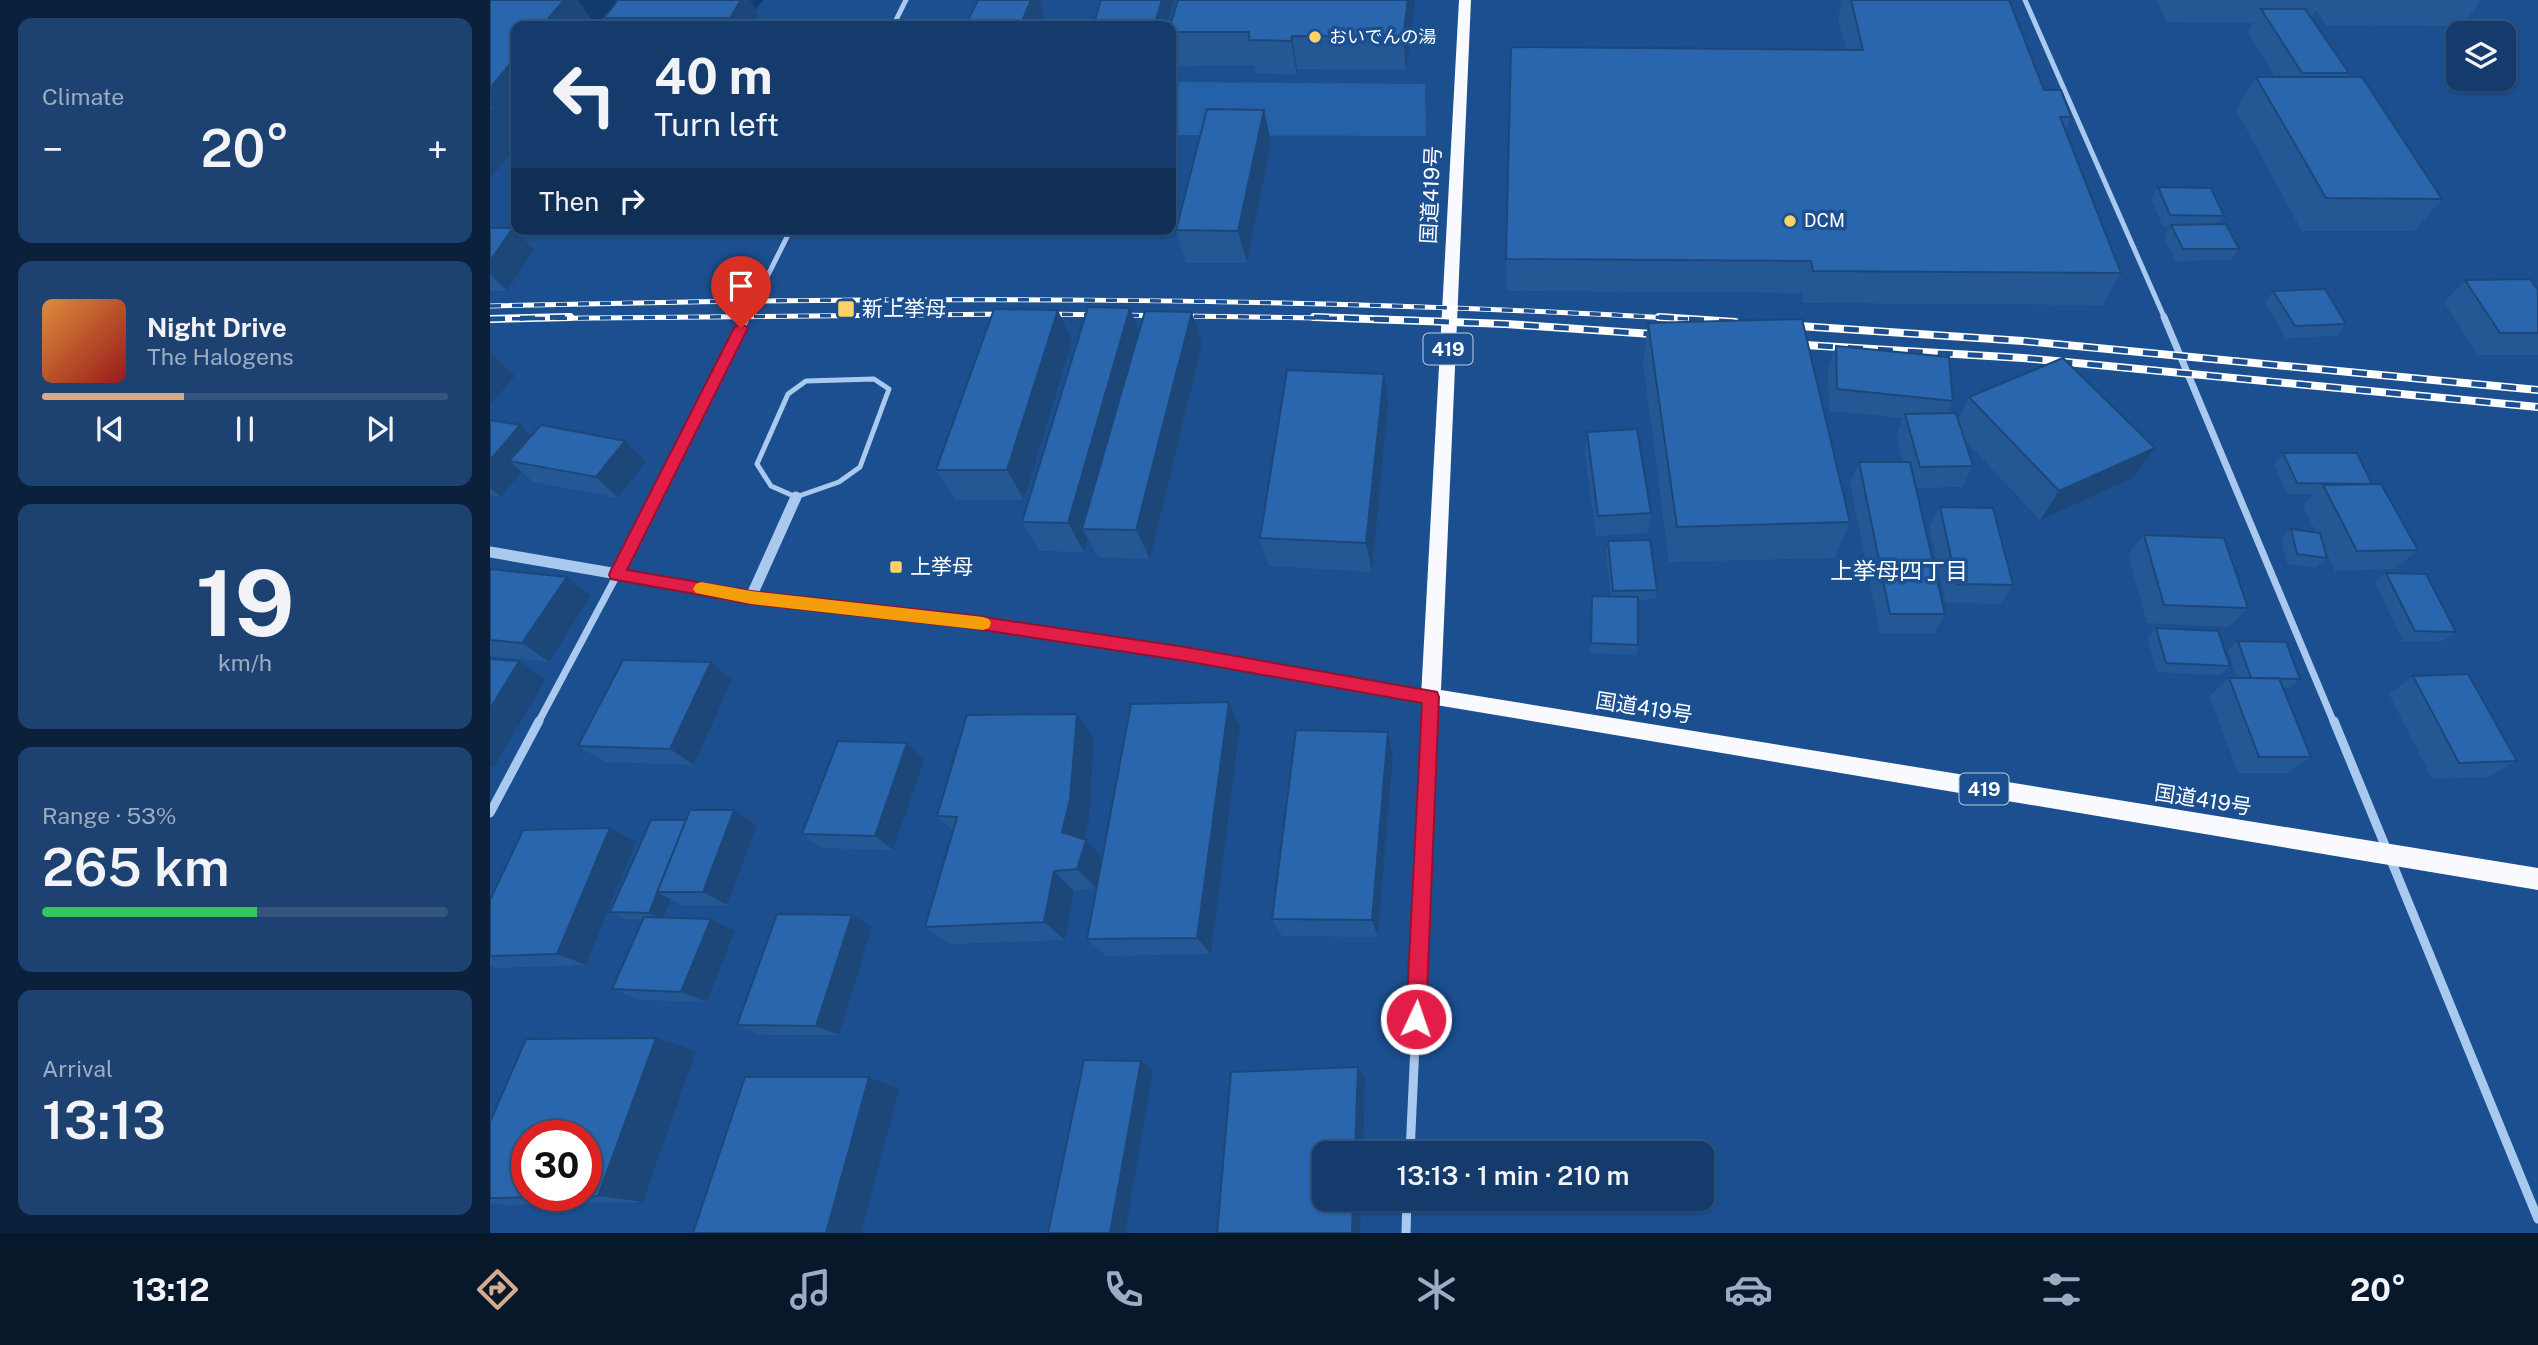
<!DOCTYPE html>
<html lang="en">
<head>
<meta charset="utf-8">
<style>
	body { margin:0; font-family:"Public Sans","Noto Sans JP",sans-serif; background:#1d4271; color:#f1f3f6; height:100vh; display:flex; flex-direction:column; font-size:26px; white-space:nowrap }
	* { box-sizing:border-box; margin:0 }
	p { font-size:23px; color:#9dadc1 }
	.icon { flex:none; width:38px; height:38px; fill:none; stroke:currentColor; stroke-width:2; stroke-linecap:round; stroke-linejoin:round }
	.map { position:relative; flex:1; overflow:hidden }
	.details { display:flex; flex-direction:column; gap:18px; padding:18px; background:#0b203b; width:490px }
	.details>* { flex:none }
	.banner { position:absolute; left:21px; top:21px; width:665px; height:214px; border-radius:14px; box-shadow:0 2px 5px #0004,0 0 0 2px #33557e; background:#143b6b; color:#f1f3f6; overflow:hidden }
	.fabs { position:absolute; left:1956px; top:21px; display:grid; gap:14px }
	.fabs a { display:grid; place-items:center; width:70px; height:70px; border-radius:14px; background:#143b6b; box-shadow:0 2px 5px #0004,0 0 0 2px #33557e; font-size:35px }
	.speed { position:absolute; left:21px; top:1120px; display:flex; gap:14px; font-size:35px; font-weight:700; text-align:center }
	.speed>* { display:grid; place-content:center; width:91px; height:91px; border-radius:50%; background:#143b6b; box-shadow:0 2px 5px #0004,0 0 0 2px #33557e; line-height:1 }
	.speed .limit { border:10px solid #d22; background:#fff; color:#111 }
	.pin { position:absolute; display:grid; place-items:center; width:60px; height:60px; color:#fff; margin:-72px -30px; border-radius:50% 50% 50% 0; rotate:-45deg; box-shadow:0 0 7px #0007 }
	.pin .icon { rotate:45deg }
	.me { position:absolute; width:77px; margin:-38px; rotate:3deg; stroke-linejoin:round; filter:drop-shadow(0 0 5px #0008) }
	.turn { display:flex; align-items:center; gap:24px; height:147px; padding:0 28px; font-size:32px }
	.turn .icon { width:91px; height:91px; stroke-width:2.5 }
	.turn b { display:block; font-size:49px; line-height:60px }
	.then { display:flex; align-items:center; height:66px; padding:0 28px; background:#0003; gap:14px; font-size:26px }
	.big { font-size:52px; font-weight:600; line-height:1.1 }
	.details .widget { flex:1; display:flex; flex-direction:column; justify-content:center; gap:10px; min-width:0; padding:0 24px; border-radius:14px; background:#1d4271 }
	.details .dial { align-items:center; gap:0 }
	.dial b { font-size:91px; line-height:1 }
	.song { display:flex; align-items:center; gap:21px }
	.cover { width:84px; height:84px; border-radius:10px; background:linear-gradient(135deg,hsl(30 70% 55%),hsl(0 70% 35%)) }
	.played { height:7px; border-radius:4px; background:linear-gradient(90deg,#d6ab8b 35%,#33557e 35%) }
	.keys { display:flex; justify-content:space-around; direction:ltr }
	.heat { display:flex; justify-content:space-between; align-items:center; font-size:38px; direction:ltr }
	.charge { height:10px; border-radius:5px; background:linear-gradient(90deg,#34c759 53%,#33557e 0) }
	.trip { position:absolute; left:822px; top:1141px; width:402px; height:70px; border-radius:14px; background:#143b6b; box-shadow:0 2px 5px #0004,0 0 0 2px #33557e; font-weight:600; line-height:70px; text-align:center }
	.tab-bar { display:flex; height:112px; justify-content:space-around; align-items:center; background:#08182b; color:#9dadc1 }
	.tab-bar .icon { width:49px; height:49px }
	.tab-bar .on { color:#d6ab8b }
	.tab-bar b { font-size:32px; color:#f1f3f6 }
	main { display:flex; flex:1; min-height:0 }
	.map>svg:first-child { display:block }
	.green { fill:#2461a8 }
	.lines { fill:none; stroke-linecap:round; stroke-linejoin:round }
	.river { fill:#123a6d; fill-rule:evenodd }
	.service { stroke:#a9c9ee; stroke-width:5 }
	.minor-far2 { stroke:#a9c9ee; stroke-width:5 }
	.minor-far1 { stroke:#a9c9ee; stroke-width:7 }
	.minor { stroke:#a9c9ee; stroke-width:9 }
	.tertiary { stroke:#a9c9ee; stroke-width:11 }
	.trunk { fill:#f8faff; fill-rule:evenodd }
	.rail-far1-casing { stroke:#fff; stroke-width:5 }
	.rail-casing { stroke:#fff; stroke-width:8 }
	.rail-far1 { stroke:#1b4f8f; stroke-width:3.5; stroke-dasharray:11; stroke-linecap:butt }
	.rail { stroke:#1b4f8f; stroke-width:5; stroke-dasharray:15; stroke-linecap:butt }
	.wall { fill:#245895 }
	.shaded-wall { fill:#1d4779 }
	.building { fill:#2a66ad; stroke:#1d4779; stroke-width:2; fill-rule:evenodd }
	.route { fill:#e11d48; stroke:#92132f; stroke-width:2 }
	.slow { fill:#f59e0b }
	.poi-dot { fill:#ffd166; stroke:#1b4f8f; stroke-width:2.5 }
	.labels { text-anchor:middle; stroke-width:7; stroke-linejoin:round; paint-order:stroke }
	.far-poi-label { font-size:18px; fill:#fff; stroke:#1b4f8f; text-anchor:start }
	.shield { fill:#1b4f8f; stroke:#bbcadd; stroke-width:2 }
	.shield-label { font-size:19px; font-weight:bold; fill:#fff }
	.street-label { font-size:21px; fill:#fff; stroke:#1b4f8f }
	.poi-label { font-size:21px; fill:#fff; stroke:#1b4f8f; text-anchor:start }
	.neighbourhood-label { font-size:23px; fill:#fff; stroke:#1b4f8f }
</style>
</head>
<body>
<main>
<section class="details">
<div class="widget"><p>Climate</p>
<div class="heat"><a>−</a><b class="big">20°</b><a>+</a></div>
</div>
<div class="widget">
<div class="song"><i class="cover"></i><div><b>Night Drive</b><p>The Halogens</p></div></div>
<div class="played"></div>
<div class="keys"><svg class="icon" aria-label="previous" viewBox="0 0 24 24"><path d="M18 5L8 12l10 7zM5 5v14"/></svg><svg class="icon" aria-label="pause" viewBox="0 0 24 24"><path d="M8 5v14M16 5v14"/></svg><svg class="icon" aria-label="next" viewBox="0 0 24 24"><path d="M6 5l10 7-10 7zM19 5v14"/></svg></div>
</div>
<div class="widget dial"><b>19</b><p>km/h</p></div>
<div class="widget"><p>Range · 53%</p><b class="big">265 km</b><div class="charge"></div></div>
<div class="widget"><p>Arrival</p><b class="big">13:13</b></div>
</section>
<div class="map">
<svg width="2048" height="1233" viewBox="0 0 2048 1233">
	<rect width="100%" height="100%" fill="#1b4f8f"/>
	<path class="green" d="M 681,82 L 935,84 L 936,136 L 681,135 Z"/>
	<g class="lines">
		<path class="river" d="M 0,0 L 273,0 L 264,12 L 244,17 L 0,26 Z"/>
		<path class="service" d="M 384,379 L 399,389 L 370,467 L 349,482 L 306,497 L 281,486 L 267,464 L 298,394 L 316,381 Z"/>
		<path class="minor-far2" d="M 1535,0 L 1675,319
			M 403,26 L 416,0
			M 256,319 L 301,229"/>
		<path class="minor-far1" d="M 1674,317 L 1844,723
			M 48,723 L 127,575 L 257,317
			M 940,723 L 941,697"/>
		<path class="minor" d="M 1844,721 L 2048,1219
			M 0,813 L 49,721
			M 920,1153 L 940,721
			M 916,1233 L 917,1199"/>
		<path class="tertiary" d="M 0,552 L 261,597 L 480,621 L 695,654 L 941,697
			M 261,597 L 306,497"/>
		<path class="trunk" d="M 969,0 L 981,0 L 951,690 L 2048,868 L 2048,890 L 934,703 L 931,697 Z"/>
		<g class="rail-far1-casing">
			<path id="rail-far1" d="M 0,306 C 399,296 800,296 1198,319
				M 550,314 L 896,319
				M 0,319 L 522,314"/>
		</g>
		<g class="rail-casing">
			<path id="rail" d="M 824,317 L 1016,324 L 1176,335
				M 1169,317 L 1245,322
				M 0,319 L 80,317
				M 1294,325 L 1533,341 L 2048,390
				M 1298,344 L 1533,358 L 2048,407"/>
		</g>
		<use href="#rail-far1" class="rail-far1"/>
		<use href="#rail" class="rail"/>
	</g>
	<path class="wall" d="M 128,0 L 260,0 L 269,16 L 263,26 L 120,26 L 114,18 Z
		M 688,0 L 924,0 L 916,70 L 807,69 L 807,75 L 766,73 L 764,65 L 687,66 L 681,42 L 681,26 Z
		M 1353,0 L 1519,0 L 1554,90 L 1581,117 L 1575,131 L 1631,273 L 1612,305 L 1313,303 L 1312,293 L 1017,291 L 1016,259 L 1356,50 L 1348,18 Z
		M 1666,0 L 1991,0 L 1972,26 L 1836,25 L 1826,10 L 1821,18 L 1859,73 L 1856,77 L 1952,199 L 1925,231 L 1812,231 L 1746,110 L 1766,77 L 1785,77 L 1758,32 L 1763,23 L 1677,22 Z
		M 774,110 L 781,143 L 757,263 L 696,263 L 686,230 Z
		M 1668,187 L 1734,216 L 1728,224 L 1749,249 L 1741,260 L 1686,261 L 1674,237 L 1680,227 L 1673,227 L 1661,199 Z
		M 0,228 L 23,228 L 44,250 L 17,291 L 0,291 Z
		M 1975,280 L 2048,290 L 2048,355 L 1988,355 L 1954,302 Z
		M 1783,291 L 1856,324 L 1847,336 L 1796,338 L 1775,303 Z
		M 1158,323 L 1360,522 L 1345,558 L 1179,562 L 1153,362 Z
		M 649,331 L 712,344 L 660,559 L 608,557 L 598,539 L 594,552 L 549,551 L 532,522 Z
		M 582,341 L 534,500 L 466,500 L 446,470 Z
		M 1346,346 L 1463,401 L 1457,413 L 1468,420 L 1479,397 L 1665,448 L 1643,478 L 1550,520 L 1474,439 L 1483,466 L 1472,487 L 1426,488 L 1455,614 L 1444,633 L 1390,633 L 1360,483 L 1369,462 L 1413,462 L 1406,436 L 1413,418 L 1339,411 L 1338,368 Z
		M 898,405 L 882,572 L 779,566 L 770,538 Z
		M 0,420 L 30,425 L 42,435 L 156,462 L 128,498 L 43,482 L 32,472 L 11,497 L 0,496 Z
		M 1097,432 L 1161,513 L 1157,533 L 1106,536 L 1095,453 Z
		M 1793,453 L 1882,484 L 1928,550 L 1905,569 L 1845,571 L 1834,548 L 1837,558 L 1826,568 L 1797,564 L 1791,539 L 1801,529 L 1826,532 L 1813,506 L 1824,494 L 1797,494 L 1784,464 Z
		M 1450,507 L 1523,585 L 1510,604 L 1456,603 L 1439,527 Z
		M 1654,535 L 1758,608 L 1738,627 L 1657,623 L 1638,554 Z
		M 1118,541 L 1167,590 L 1165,599 L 1148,600 L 1148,645 L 1146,655 L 1100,653 L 1102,596 L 1121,596 L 1116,551 Z
		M 0,569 L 101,596 L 59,662 L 0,656 Z
		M 1896,573 L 1966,632 L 1953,641 L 1913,641 L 1885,583 Z
		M 1666,628 L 1740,666 L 1730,675 L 1667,672 L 1657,638 Z
		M 1748,641 L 1810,679 L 1799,688 L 1793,688 L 1821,757 L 1798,773 L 1748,773 L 1719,696 L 1739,678 L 1747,678 L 1738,650 Z
		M 1923,676 L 2027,761 L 1999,777 L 1942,779 L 1899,694 Z
		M 242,680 L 204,765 L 115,762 L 88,746 Z
		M 739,702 L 750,727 L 721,954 L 616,956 L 597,939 L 608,882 L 606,888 L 584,891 L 575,940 L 460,944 L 435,927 L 463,831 L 447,816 L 604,738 L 599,820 L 594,839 L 612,858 Z
		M 898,732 L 903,755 L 888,937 L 792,936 L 782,919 Z
		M 417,743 L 434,760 L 403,850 L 333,848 L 312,834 Z
		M 244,810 L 267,825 L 237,905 L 193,905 L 181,899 L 174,917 L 221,919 L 245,931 L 217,1002 L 150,1000 L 122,989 L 153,919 L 134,919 L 120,912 L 196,820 Z
		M 146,842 L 96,965 L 6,968 L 0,966 L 0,900 Z
		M 362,915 L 382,927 L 349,1035 L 272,1035 L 247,1025 Z
		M 206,1051 L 153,1202 L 18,1205 L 0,1203 L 0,1122 Z"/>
	<path class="shaded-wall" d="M 74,0 L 88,0 L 105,24 L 103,26 L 52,26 Z
		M 251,0 L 260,0 L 269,16 L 263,26 L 245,26 L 240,18 Z
		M 541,0 L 550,0 L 554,13 L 548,26 L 530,26 Z
		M 672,0 L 684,0 L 677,26 L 664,26 Z
		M 918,0 L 924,0 L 925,4 L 916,70 L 913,37 Z
		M 802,36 L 807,69 L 807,75 L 801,41 Z
		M 26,57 L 26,123 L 23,127 L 26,131 L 26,147 L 0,179 L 0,111 L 3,108 L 0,104 L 0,88 Z
		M 774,110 L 781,143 L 757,263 L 748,231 Z
		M 23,228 L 44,250 L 17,291 L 0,274 L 0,261 Z
		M 640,308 L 652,340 L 592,529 L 598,539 L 594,552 L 578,523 Z
		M 568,310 L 582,341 L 534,500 L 517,470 Z
		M 702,312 L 712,344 L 660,559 L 646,530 Z
		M 2,354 L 25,376 L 0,404 L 0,356 Z
		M 894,374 L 898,405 L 882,572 L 876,543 Z
		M 30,425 L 54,446 L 19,461 L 32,472 L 11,497 L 0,488 L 0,460 Z
		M 135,441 L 156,462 L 128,498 L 106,477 Z
		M 1665,448 L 1643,478 L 1550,520 L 1569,491 Z
		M 77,577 L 101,596 L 59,662 L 32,643 Z
		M 29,661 L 56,679 L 4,767 L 0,765 L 0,709 Z
		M 221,662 L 242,680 L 204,765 L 180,749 Z
		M 739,702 L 750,727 L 721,954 L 707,938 Z
		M 587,714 L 604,738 L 599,820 L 591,853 L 572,832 Z
		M 898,732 L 903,755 L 888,937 L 882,920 Z
		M 417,743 L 434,760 L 403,850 L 385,836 Z
		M 244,810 L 267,825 L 237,905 L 213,892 Z
		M 120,828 L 146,842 L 96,965 L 67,954 Z
		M 596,840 L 614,860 L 606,888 L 587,869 Z
		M 564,871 L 584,891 L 575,940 L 554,922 Z
		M 168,893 L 181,899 L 173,919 L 159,913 Z
		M 362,915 L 382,927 L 349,1035 L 326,1026 Z
		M 221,919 L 245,931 L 217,1002 L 191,992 Z
		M 166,1038 L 206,1051 L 153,1202 L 108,1196 Z
		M 651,1061 L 663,1070 L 635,1233 L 620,1233 Z
		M 868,1067 L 875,1079 L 873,1153 L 865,1153 Z
		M 379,1077 L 409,1089 L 371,1233 L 336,1233 Z
		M 863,1199 L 871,1199 L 870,1233 L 862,1233 Z"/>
	<path class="building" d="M 0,0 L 74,0 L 52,26 L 26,26 L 26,57 L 0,88 Z
		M 128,0 L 251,0 L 240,18 L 114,18 Z
		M 488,0 L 541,0 L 530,26 L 475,26 Z
		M 611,0 L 672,0 L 664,26 L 603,26 Z
		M 688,0 L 918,0 L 913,37 L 802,36 L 801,41 L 759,40 L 759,32 L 681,32 L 680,26 Z
		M 1361,0 L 1519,0 L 1554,90 L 1571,90 L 1581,117 L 1570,117 L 1631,273 L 1323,271 L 1321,261 L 1016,259 L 1021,47 L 1373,50 Z
		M 1771,9 L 1815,9 L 1859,73 L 1812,73 Z
		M 1766,77 L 1872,77 L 1952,199 L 1836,198 Z
		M 717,109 L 774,110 L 748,231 L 686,230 Z
		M 1668,187 L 1721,188 L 1734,216 L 1680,215 Z
		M 1736,224 L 1749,249 L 1693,249 L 1681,225 Z
		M 0,228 L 23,228 L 0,261 Z
		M 2040,279 L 2048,290 L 2048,333 L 2010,333 L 1975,280 Z
		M 1835,289 L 1856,324 L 1805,326 L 1783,291 Z
		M 598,307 L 640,308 L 578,523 L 532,522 Z
		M 504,309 L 568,310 L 517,470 L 446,470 Z
		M 655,311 L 702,312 L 646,530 L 592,529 Z
		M 1312,319 L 1360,522 L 1187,527 L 1158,323 Z
		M 1346,346 L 1459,357 L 1463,401 L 1347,389 Z
		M 1573,358 L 1665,448 L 1569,491 L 1479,397 Z
		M 797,370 L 894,374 L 876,543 L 770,538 Z
		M 1466,413 L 1483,466 L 1430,467 L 1415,414 Z
		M 0,420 L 30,425 L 0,460 Z
		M 51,425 L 135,441 L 106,477 L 19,461 Z
		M 1147,429 L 1161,513 L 1108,516 L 1097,432 Z
		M 1793,453 L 1867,453 L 1882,484 L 1807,483 Z
		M 1369,462 L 1420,462 L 1455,614 L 1400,614 Z
		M 1891,484 L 1928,550 L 1867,551 L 1833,485 Z
		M 1450,507 L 1503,508 L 1523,585 L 1467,584 Z
		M 1801,529 L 1830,533 L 1837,558 L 1807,554 Z
		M 1654,535 L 1734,538 L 1758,608 L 1674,605 Z
		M 1160,540 L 1167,590 L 1123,591 L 1118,541 Z
		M 0,569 L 77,577 L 32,643 L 0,640 Z
		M 1896,573 L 1936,574 L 1966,632 L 1925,631 Z
		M 1102,596 L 1148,597 L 1148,645 L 1101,643 Z
		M 1666,628 L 1728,631 L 1740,666 L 1676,663 Z
		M 1748,641 L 1796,642 L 1810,679 L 1761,678 Z
		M 0,659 L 29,661 L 0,709 Z
		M 133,660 L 221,662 L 180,749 L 88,746 Z
		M 1978,674 L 2027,761 L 1969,763 L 1923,676 Z
		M 1739,678 L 1789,678 L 1821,757 L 1769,757 Z
		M 739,702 L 707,938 L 597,939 L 641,704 Z
		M 587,714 L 580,799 L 572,832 L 596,840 L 587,869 L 564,871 L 554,922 L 435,927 L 467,817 L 447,816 L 477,715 Z
		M 806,730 L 898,732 L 882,920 L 782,919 Z
		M 348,741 L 417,743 L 385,836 L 312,834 Z
		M 200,810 L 244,810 L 213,892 L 167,892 Z
		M 161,820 L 196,820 L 159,913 L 120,912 Z
		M 120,828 L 67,954 L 0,956 L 0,900 L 33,830 Z
		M 287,914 L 362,915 L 326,1026 L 247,1025 Z
		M 154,917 L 221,919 L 191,992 L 122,989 Z
		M 166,1038 L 108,1196 L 0,1198 L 0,1122 L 36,1039 ZM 37,1136 L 96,1136 L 96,1195 L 37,1195 Z
		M 594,1060 L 651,1061 L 620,1233 L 558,1233 Z
		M 868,1067 L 865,1153 L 835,1153 L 835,1199 L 863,1199 L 862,1233 L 727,1233 L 741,1072 Z
		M 255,1077 L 379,1077 L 336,1233 L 203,1233 Z"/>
	<path class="route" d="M 251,323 L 258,328 L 137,570 L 261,591 L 480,615 L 695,647 L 947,692 L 949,697 L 936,1019 L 933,1026 L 926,1029 L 919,1026 L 916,1019 L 932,703 L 695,661 L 480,628 L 261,604 L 121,579 L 119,575 L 121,570 L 244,328 Z"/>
	<path class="slow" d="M 211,582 L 261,591 L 493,617 L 499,619 L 501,623 L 499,628 L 493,630 L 261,604 L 206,593 L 203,589 L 206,584 Z"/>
	<g class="poi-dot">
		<circle cx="825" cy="37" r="7"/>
		<circle cx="1300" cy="221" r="7"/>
		<rect x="347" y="300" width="18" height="18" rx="3.5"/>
		<rect x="399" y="560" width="14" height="14" rx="3.5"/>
	</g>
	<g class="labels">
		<g class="far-poi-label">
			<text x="839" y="43">おいでんの湯</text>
			<text x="1314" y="227">DCM</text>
		</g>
		<g class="shield">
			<rect x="933.5" y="333.5" width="49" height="31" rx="5"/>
			<rect x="1469.5" y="773.5" width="49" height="31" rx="5"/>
		</g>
		<g class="shield-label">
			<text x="958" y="356">419</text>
			<text x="1494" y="796">419</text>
		</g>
		<g class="street-label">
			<text transform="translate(941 195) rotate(-87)" y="7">国道419号</text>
			<text transform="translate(1154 708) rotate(9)" y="7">国道419号</text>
			<text transform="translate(1713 800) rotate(9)" y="7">国道419号</text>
		</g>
		<g class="poi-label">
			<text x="372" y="316">新上挙母</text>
			<text x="420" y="574">上挙母</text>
		</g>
		<g class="neighbourhood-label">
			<text x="1409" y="579">上挙母四丁目</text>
		</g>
	</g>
</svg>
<div class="fabs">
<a><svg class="icon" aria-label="layers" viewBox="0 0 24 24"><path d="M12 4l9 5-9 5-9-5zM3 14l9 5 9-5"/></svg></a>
</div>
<div class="speed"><div class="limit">30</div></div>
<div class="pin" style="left:251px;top:328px;background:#d93025"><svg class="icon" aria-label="arrive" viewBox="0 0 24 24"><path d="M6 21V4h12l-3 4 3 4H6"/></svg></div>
<svg class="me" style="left:926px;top:1019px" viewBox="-20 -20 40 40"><circle r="17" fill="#e11d48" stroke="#fff" stroke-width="3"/><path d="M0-11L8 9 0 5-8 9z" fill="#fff"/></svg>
<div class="trip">13:13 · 1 min · 210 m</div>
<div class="banner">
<div class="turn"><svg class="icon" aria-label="left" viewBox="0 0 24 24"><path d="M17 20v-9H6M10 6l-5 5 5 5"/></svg><div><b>40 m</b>Turn left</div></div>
<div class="then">Then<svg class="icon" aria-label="right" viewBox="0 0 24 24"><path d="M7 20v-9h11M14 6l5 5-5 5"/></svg></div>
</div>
</div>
</main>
<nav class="tab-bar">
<b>13:12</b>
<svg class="icon on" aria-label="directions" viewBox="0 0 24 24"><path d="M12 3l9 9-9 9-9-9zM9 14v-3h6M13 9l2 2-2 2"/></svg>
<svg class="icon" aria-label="music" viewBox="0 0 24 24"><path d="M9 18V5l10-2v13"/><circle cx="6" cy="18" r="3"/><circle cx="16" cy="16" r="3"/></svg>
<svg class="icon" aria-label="phone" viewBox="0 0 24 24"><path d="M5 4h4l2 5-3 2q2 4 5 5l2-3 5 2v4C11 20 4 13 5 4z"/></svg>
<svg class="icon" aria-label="climate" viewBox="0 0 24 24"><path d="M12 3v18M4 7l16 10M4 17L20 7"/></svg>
<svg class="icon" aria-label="car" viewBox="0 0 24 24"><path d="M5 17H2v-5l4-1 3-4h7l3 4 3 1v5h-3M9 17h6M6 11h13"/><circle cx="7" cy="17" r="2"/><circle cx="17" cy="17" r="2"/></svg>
<svg class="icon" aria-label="filters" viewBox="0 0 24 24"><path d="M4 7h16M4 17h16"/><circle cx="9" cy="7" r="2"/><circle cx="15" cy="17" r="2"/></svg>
<b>20°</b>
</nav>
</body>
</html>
